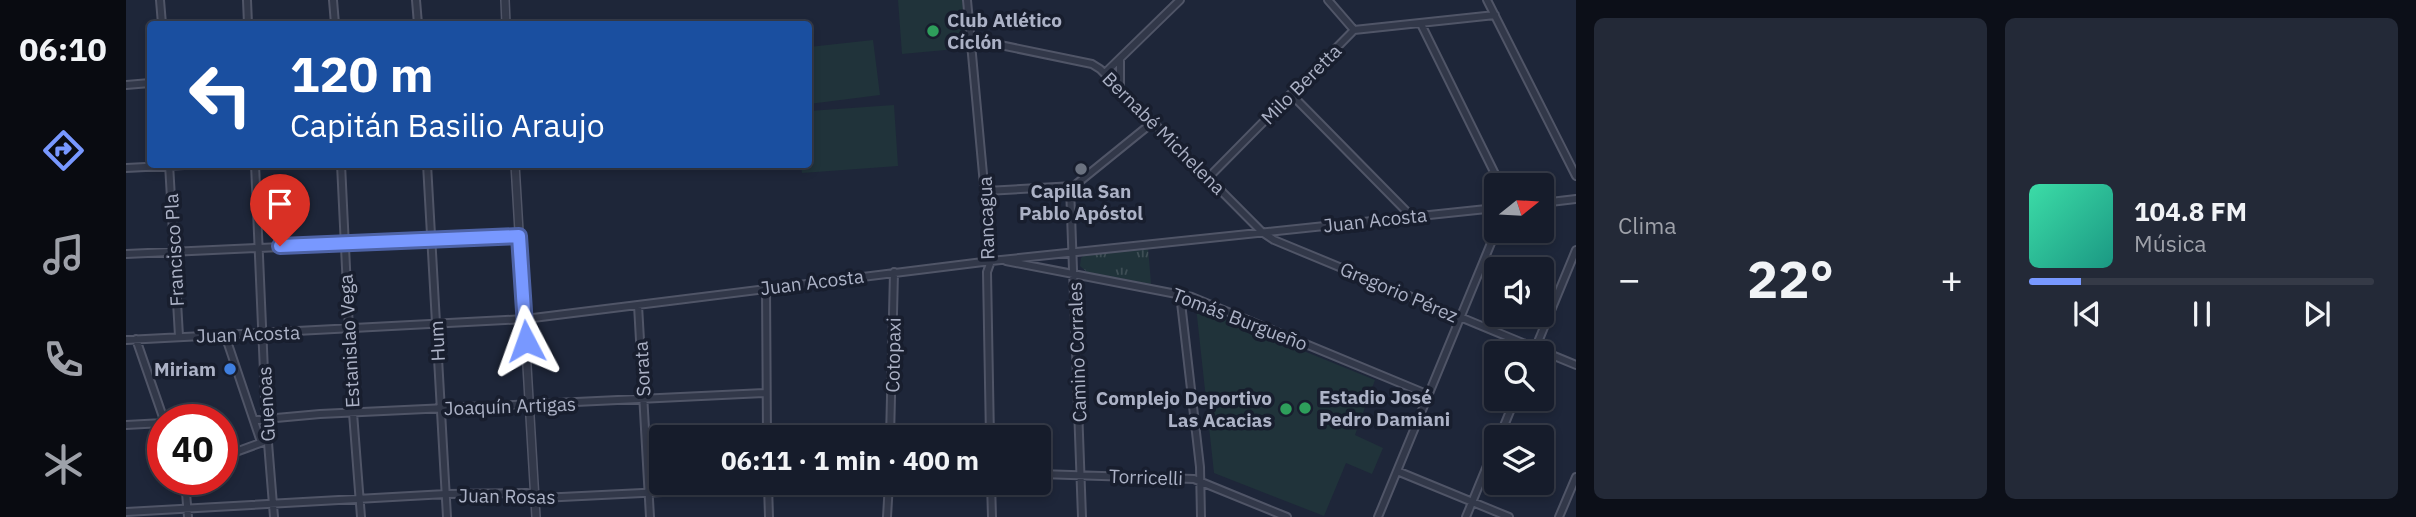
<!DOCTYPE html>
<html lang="es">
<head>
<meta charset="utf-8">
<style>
	body { margin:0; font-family:"IBM Plex Sans",sans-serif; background:#232937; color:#f1f3f6; height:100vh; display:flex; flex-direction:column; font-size:26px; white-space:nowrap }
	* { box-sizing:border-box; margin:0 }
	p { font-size:23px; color:#9ea1a9 }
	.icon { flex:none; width:38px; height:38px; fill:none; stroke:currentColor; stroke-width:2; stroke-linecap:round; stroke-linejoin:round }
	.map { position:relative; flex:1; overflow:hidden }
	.panel { display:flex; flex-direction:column; gap:18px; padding:18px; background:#0c0f18; width:840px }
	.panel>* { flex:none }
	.banner { position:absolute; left:21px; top:21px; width:665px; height:147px; border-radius:7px; box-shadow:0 4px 10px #0003,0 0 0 2px #353a47; background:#1a4fa0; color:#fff; overflow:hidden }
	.needle { width:46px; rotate:72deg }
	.fabs { position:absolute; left:1358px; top:173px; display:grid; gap:14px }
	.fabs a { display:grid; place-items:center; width:70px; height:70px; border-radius:7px; background:#161c2b; box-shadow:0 4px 10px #0003,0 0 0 2px #353a47; font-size:35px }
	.speed { position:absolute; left:21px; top:404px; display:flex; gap:14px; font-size:35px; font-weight:700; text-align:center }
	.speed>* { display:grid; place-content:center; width:91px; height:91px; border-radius:50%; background:#161c2b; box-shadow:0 4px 10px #0003,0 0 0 2px #353a47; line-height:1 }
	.speed .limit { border:10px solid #d22; background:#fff; color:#111 }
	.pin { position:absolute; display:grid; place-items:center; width:60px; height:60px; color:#fff; margin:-72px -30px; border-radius:50% 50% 50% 0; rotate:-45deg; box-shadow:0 0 7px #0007 }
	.pin .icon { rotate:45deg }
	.me { position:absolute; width:77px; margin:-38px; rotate:356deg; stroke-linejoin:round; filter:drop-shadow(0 0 5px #0008) }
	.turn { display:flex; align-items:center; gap:24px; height:147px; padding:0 28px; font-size:32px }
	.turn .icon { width:91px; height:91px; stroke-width:2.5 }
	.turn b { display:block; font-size:49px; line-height:60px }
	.big { font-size:52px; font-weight:800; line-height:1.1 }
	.panel .tile { flex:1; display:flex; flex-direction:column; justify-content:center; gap:10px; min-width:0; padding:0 24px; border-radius:10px; background:#232937 }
	.song { display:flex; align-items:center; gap:21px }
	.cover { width:84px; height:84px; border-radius:10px; background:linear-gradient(135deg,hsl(160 70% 55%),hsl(170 70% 35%)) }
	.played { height:7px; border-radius:4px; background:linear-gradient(90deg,#7898ff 15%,#353a47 15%) }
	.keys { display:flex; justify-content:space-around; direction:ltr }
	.heat { display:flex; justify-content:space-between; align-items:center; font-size:38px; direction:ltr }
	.panel .tiles { flex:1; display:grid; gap:18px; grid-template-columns:repeat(2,1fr) }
	.trip { position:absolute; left:523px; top:425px; width:402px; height:70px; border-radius:7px; background:#161c2b; box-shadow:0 4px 10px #0003,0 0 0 2px #353a47; font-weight:800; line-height:70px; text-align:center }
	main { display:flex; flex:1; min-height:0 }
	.tabs { display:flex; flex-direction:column; width:126px; justify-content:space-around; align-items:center; background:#090b11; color:#9ea1a9 }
	.tabs .icon { width:49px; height:49px }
	.tabs .selected { color:#7898ff }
	.tabs b { font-size:32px; color:#f1f3f6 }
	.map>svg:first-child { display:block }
	.grass { fill:url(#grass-tufts) }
	.pitch { fill:#20333a }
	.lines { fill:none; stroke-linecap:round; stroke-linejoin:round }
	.minor-casing { stroke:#505567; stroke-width:10 }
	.tertiary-casing { stroke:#505567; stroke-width:10 }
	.minor { stroke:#323849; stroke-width:6 }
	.tertiary { stroke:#323849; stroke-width:7 }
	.route-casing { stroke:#4e63a6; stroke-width:18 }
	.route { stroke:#7898ff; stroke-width:12 }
	.leisure-dot { fill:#2e9e5b; stroke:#181e2e; stroke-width:2.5 }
	.worship-dot { fill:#6b7280; stroke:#181e2e; stroke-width:2.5 }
	.shop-dot { fill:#3f7fe0; stroke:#181e2e; stroke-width:2.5 }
	.labels { text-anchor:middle; stroke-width:7; stroke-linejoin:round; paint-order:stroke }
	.poi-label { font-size:19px; font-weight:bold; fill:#acb2c6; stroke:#181e2e; text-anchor:start }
	.street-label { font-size:19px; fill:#acb2c6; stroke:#181e2e }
</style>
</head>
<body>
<main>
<nav class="tabs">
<b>06:10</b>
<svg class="icon selected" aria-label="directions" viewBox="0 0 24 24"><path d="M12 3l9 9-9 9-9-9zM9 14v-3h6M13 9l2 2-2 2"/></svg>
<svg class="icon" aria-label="music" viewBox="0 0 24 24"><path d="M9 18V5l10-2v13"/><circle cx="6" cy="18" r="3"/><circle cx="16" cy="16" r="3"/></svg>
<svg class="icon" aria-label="phone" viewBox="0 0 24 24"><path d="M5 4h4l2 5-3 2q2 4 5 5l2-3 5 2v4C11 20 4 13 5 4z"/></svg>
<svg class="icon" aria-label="climate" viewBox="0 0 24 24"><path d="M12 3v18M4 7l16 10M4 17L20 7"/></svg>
</nav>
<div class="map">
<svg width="1450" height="517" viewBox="0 0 1450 517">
	<defs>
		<pattern id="grass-tufts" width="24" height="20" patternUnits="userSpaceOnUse" patternTransform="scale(1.75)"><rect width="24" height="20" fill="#20333a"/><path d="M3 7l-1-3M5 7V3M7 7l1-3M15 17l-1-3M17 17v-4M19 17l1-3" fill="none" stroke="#3e4e55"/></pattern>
	</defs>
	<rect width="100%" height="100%" fill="#1e2639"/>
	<path class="grass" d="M 1022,248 L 1025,284 L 961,272 L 954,266 L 955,258 L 961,253 Z"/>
	<path class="pitch" d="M 772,0 L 836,0 L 841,48 L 776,54 Z
		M 747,40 L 754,95 L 683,104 L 683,47 Z
		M 768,105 L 772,166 L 676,173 L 675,165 L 682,164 L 683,111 Z
		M 1070,307 L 1249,380 L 1229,435 L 1257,448 L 1246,474 L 1220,463 L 1198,516 L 1088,473 Z"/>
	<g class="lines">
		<g class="minor-casing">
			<path id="minor" d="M 34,0 L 36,24
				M 121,0 L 122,24
				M 207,0 L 209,24
				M 290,0 L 292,24
				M 841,0 L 865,261 L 861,272 L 864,438
				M 1202,0 L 1228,30
				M 1361,0 L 1450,176
				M 1295,24 L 1375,186
				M 845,39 L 966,64 L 974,69 L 1136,232 L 1148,240 L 1450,365
				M 979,73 L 1054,0
				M 0,85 L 24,83
				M 994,89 L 994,59
				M 1165,94 L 1286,217
				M 43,164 L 53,336
				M 129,164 L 140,418 L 148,517
				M 215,164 L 227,413 L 235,517
				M 301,164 L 321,517
				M 0,168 L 78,164
				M 1082,178 L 1228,30 L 1369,15
				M 944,187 L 956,517
				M 860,191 L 948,186 L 1027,122
				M 1416,203 L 1450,199
				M 0,254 L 393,236
				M 880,261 L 1066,297 L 1303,395
				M 640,288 L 641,438
				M 1054,294 L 1074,467 L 1075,517
				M 512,305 L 524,517
				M 99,335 L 135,442
				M 10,339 L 38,420
				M 0,340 L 399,319 L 865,261 L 1370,208
				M 1407,354 L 1450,250
				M 128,420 L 194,414 L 640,393
				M 0,425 L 37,423
				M 764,438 L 768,272
				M 1373,438 L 1389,399
				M 96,457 L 137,442
				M 1271,471 L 1383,517
				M 914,474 L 1068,479 L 1161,517
				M 59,480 L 62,517
				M 865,483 L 866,517
				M 642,485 L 643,517
				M 0,512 L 320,494 L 401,493 L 415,498 L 719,483
				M 761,517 L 763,483
				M 1252,517 L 1370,231
				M 1340,517 L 1370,444
				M 1433,517 L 1450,477"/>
		</g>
		<g class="tertiary-casing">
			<path id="tertiary" d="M 379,0 L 380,24
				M 389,164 L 410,517"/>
		</g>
		<use href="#minor" class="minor"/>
		<use href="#tertiary" class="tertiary"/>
	</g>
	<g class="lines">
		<g class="route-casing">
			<path id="route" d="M 154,246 L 393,236 L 400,341"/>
		</g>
		<use href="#route" class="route"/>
	</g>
	<g class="leisure-dot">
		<circle cx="807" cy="31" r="7"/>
		<circle cx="1179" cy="408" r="7"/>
		<circle cx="1160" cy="409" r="7"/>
	</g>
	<circle class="worship-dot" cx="955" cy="169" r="7"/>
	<circle class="shop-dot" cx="104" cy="369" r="7"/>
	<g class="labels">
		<g class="poi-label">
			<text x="821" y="27">Club Atlético<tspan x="821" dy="22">Cíclón</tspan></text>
			<text x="955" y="198" text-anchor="middle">Capilla San<tspan x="955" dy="22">Pablo Apóstol</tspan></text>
			<text x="90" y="376" text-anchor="end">Miriam</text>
			<text x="1193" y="404">Estadio José<tspan x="1193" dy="22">Pedro Damiani</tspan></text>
			<text x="1146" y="405" text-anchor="end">Complejo Deportivo<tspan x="1146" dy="22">Las Acacias</tspan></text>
		</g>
		<g class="street-label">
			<text transform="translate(1175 84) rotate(-45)" y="7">Milo Beretta</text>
			<text transform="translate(1038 133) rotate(45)" y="7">Bernabé Michelena</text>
			<text transform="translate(860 218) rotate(-92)" y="7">Rancagua</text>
			<text transform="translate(1249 220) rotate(-6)" y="7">Juan Acosta</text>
			<text transform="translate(48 250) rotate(-93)" y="7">Francisco Pla</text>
			<text transform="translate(686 282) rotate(-7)" y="7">Juan Acosta</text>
			<text transform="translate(1273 292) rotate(23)" y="7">Gregorio Pérez</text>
			<text transform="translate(1114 319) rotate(21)" y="7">Tomás Burgueño</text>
			<text transform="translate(122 334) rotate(-2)" y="7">Juan Acosta</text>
			<text transform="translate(223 341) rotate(-93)" y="7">Estanislao Vega</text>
			<text transform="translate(311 341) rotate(-93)" y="7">Hum</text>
			<text transform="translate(951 352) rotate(-92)" y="7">Camino Corrales</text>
			<text transform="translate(767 355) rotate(-89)" y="7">Cotopaxi</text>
			<text transform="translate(516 369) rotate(-93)" y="7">Sorata</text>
			<text transform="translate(140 404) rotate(-93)" y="7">Guenoas</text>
			<text transform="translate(384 406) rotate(-2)" y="7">Joaquín Artigas</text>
			<text transform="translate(1020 477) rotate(2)" y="7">Torricelli</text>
			<text transform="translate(381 496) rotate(1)" y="7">Juan Rosas</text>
		</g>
	</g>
</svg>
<div class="fabs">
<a><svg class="needle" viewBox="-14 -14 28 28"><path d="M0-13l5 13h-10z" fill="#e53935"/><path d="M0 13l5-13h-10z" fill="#9ea1a9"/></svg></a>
<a><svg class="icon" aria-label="sound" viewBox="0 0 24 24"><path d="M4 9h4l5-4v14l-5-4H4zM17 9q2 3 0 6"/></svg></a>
<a><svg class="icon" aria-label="search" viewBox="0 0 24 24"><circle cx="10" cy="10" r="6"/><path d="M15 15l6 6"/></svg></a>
<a><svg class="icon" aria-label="layers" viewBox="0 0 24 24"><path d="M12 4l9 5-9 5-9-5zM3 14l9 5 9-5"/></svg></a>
</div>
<div class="speed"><div class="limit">40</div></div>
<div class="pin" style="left:154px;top:246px;background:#d93025"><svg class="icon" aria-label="arrive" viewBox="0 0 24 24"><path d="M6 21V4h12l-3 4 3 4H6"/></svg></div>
<svg class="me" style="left:400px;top:341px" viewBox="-20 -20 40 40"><path d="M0-17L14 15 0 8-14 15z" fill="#7898ff" stroke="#fff" stroke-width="4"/></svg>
<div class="trip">06:11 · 1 min · 400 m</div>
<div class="banner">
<div class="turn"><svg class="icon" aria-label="left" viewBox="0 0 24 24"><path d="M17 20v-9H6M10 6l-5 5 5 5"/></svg><div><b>120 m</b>Capitán Basilio Araujo</div></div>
</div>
</div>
<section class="panel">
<div class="tiles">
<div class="tile"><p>Clima</p>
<div class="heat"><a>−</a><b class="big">22°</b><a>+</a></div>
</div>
<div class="tile">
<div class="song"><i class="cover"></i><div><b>104.8 FM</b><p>Música</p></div></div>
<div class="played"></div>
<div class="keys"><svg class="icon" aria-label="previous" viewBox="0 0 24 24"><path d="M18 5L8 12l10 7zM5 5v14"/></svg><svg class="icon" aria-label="pause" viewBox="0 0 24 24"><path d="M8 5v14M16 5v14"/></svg><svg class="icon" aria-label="next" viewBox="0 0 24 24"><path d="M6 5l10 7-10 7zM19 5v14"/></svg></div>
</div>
</div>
</section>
</main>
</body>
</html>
